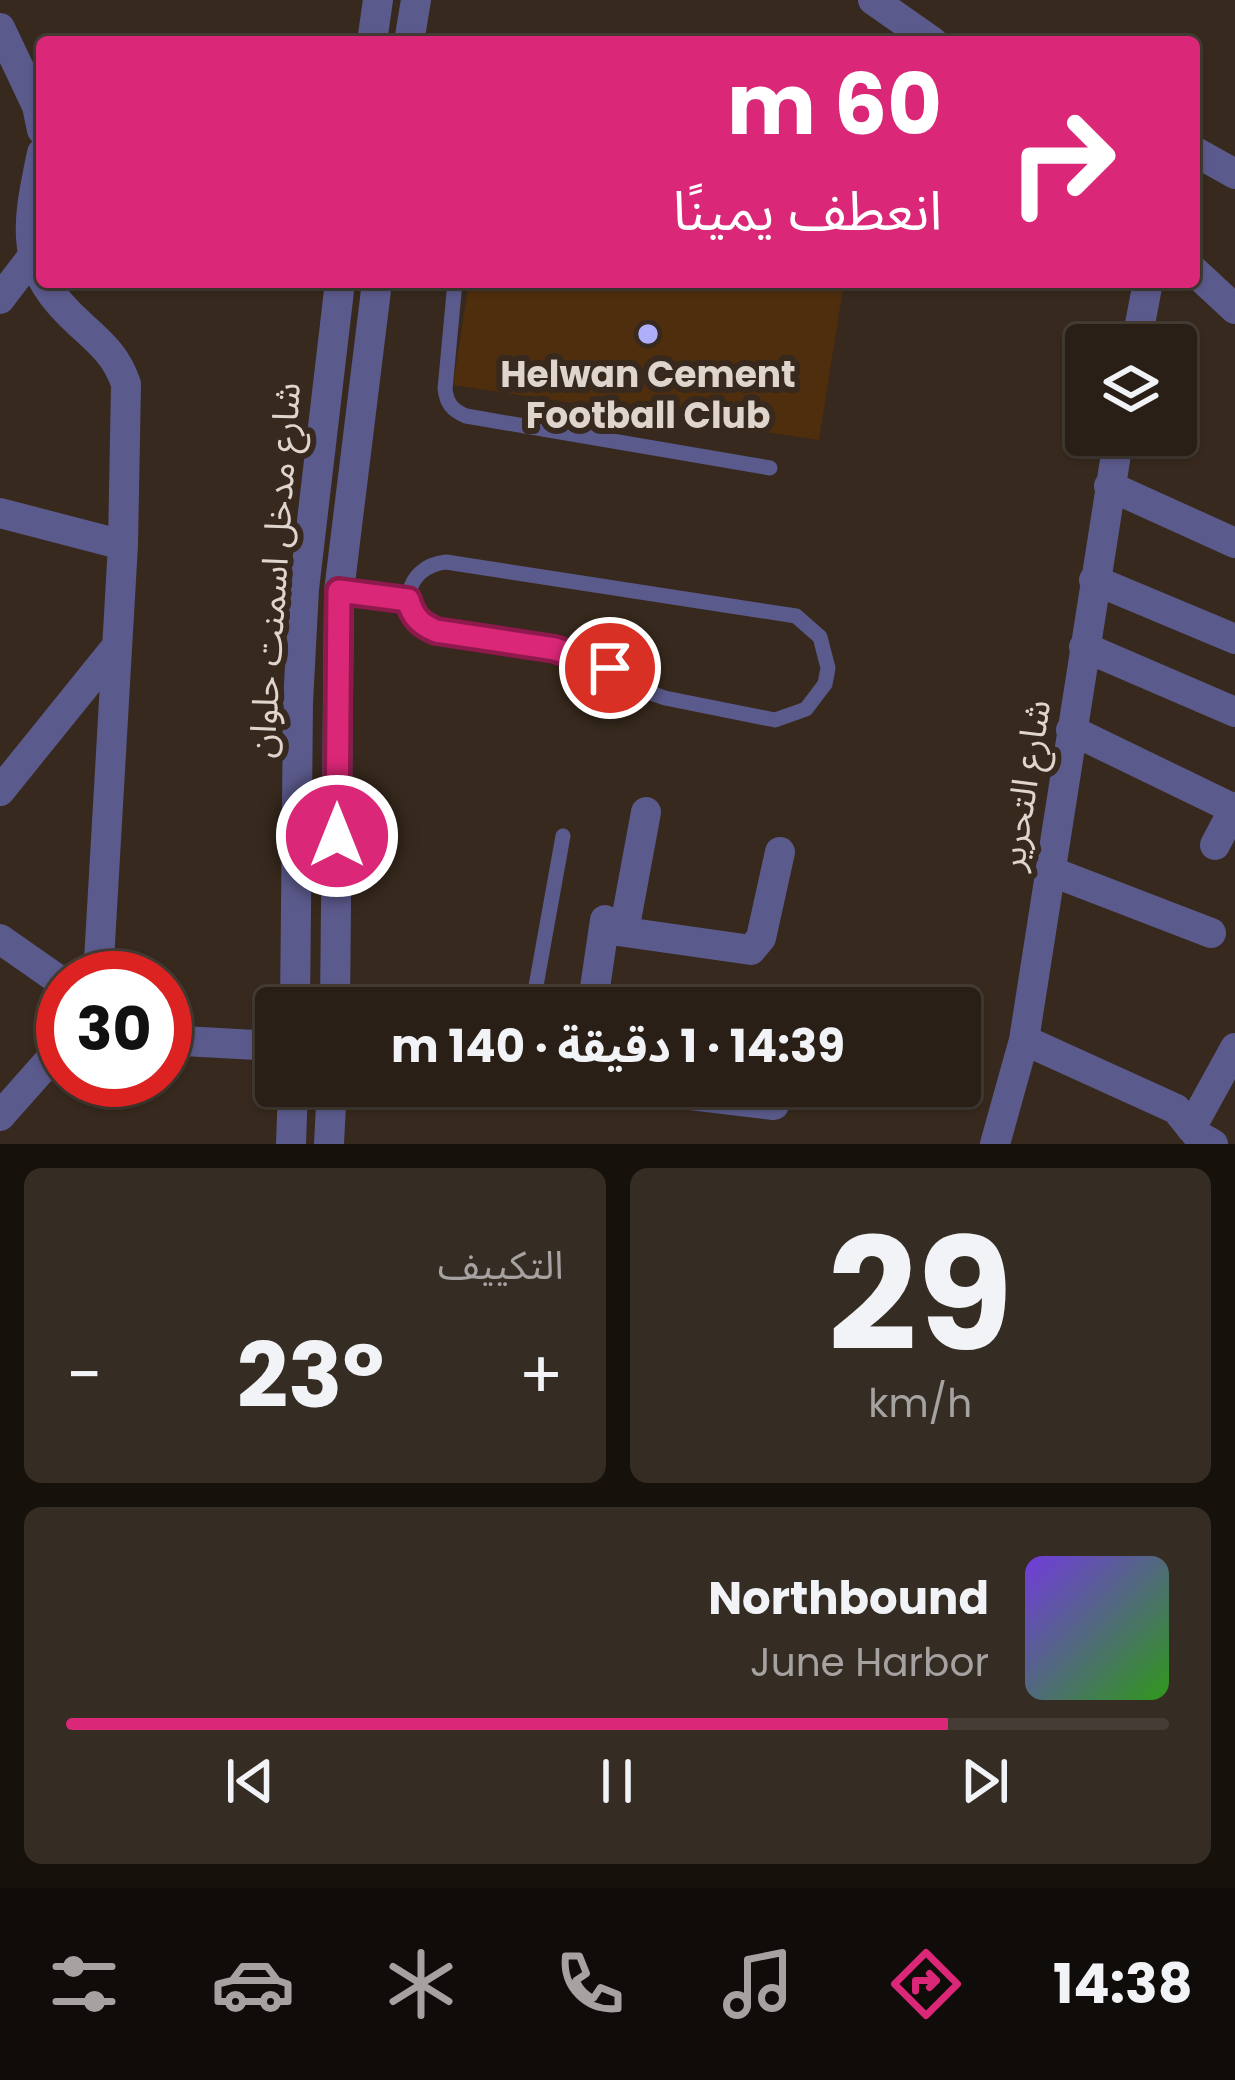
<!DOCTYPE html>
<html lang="ar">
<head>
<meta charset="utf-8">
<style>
	body { margin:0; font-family:Poppins,"Noto Sans Arabic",sans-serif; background:#352c23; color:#f1f3f6; direction:rtl; height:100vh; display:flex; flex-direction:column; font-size:45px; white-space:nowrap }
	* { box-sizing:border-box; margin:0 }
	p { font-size:39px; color:#a5a2a1 }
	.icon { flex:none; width:66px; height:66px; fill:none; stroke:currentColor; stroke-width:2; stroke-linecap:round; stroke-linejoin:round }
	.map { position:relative; height:1144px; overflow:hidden; direction:ltr }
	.sheet { display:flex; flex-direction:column; gap:24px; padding:24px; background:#17110c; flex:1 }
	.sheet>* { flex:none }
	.hud { position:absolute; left:36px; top:36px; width:1164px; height:252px; border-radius:12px; box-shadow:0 3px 9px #0004,0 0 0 3px #453d35; direction:rtl; background:#db2777; color:#fff; overflow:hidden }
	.controls { position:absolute; left:1065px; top:324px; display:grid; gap:24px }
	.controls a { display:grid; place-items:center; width:132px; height:132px; border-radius:12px; background:#291f16; box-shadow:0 3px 9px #0004,0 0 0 3px #453d35; font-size:60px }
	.speed { position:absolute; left:36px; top:951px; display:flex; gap:24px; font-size:60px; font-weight:700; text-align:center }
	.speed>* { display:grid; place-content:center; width:156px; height:156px; border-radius:50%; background:#291f16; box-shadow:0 3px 9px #0004,0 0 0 3px #453d35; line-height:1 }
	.speed .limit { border:18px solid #d22; background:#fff; color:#111 }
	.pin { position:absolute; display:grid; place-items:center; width:102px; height:102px; color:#fff; margin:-51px; border:6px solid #fff; border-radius:50%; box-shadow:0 3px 12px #0007 }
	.me { position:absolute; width:132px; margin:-66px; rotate:0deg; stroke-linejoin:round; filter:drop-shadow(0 0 9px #0008) }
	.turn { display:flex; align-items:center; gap:42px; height:252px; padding:0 60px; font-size:54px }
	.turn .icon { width:156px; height:156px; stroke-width:2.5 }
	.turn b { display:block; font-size:84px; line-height:102px }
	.big { font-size:90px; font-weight:700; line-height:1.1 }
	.sheet .card { flex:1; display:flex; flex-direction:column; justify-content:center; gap:18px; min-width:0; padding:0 42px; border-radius:18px; background:#352c23 }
	.sheet .dial { align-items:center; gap:0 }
	.dial b { font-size:156px; line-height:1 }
	.song { display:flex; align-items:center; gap:36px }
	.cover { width:144px; height:144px; border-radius:18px; background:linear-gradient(135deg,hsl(260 70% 55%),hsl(110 70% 35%)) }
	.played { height:12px; border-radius:6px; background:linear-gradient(90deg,#db2777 80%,#453d35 80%) }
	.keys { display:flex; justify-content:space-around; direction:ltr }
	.heat { display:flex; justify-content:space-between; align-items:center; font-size:66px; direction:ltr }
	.sheet .tiles { flex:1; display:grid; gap:24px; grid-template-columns:1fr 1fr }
	.card:last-child { grid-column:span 2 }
	.trip { position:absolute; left:255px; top:987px; width:726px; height:120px; border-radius:12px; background:#291f16; box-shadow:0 3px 9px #0004,0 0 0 3px #453d35; font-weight:700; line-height:120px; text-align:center; direction:rtl }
	.tabs { display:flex; height:192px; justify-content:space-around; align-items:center; background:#100c09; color:#a5a2a1 }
	.tabs .icon { width:84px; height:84px }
	.tabs .on { color:#db2777 }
	.tabs b { font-size:54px; color:#f1f3f6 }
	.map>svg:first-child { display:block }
	.green { fill:#4f2e0d }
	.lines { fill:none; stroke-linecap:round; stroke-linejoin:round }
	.service { stroke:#5b5a8c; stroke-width:15 }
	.minor { stroke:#5b5a8c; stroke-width:30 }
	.route-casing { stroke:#8e194d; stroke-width:30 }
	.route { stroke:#db2777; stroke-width:21 }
	.poi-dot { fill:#aeaefa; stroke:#37291d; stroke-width:4.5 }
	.labels { text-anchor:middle; stroke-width:12; stroke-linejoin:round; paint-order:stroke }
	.poi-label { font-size:36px; font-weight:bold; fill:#dfd5cd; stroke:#37291d }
	.street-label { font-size:36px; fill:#dfd5cd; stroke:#37291d }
</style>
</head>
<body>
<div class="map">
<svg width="1235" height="1144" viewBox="0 0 1235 1144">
	<rect width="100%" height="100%" fill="#37291d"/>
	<path class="green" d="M 469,282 L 844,282 L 819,440 L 453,385 Z"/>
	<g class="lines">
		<path class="service" d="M 455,282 L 445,389 C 447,404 452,410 466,416 L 770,468
			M 446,562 L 796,616 L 820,637 L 828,668 L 825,684 L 806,709 L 775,720 L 665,698 L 645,691 L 583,656 L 436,631 C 396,614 403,567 446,562 Z
			M 339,591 L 408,600
			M 532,1008 L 563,836"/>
		<path class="minor" d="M 873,0 L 933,42
			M 0,28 L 37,106 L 42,130
			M 372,42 L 378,0
			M 409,42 L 416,0
			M 1194,151 L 1235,174
			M 42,153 C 26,229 18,269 81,325 C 102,344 117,357 126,384 L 123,545 L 98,978
			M 1194,271 L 1235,309
			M 0,299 L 32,257
			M 1136,345 L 1148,282
			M 1109,486 L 1235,543
			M 0,513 L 123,545
			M 1094,580 L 1235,639
			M 1084,647 L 1235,712
			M 1071,730 L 1234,809
			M 0,791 L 117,646
			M 1215,845 L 1235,807
			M 1050,871 L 1211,933
			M 604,929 L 751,950 L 761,938 L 780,852
			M 624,931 L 646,812
			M 0,939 L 63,983
			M 593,997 L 663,1008
			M 295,1008 L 298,703 L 304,589 L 340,282
			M 335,1008 L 339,591 L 377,282
			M 592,1008 L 605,920
			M 165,1040 L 276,1046
			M 1024,1040 L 1176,1109 L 1197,1135 L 1213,1144
			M 615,1086 L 774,1105
			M 0,1116 L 63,1045
			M 1191,1128 L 1235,1048
			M 291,1144 L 293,1086
			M 329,1144 L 332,1086
			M 995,1144 L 1024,1040 L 1119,435"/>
	</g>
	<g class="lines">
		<g class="route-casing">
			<path id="route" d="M 337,836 L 339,591 L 408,600 C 413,617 420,624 436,631 L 555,649 L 610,668"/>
		</g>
		<use href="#route" class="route"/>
	</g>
	<circle class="poi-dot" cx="648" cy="334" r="12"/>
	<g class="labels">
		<g class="poi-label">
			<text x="648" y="387">Helwan Cement<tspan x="648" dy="41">Football Club</tspan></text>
		</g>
		<g class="street-label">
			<text transform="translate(274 570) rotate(-86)" y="13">شارع مدخل اسمنت حلوان</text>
			<text transform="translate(1024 785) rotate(-81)" y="13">شارع التحرير</text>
		</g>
	</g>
</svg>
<div class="controls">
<a><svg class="icon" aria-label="layers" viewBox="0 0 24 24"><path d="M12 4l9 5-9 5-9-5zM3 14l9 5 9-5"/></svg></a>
</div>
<div class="speed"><div class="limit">30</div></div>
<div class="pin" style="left:610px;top:668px;background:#d93025"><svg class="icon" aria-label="arrive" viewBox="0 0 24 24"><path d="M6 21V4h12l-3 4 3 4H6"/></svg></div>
<svg class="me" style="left:337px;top:836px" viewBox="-20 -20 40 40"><circle r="17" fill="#db2777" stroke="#fff" stroke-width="3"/><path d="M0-11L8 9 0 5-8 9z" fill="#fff"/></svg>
<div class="trip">14:39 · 1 دقيقة · 140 m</div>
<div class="hud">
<div class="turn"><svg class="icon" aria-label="right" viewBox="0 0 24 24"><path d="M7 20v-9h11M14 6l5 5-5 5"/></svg><div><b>60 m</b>انعطف يمينًا</div></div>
</div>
</div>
<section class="sheet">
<div class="tiles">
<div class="card dial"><b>29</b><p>km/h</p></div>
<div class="card"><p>التكييف</p>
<div class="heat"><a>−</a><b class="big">23°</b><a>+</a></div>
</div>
<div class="card">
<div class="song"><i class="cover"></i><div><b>Northbound</b><p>June Harbor</p></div></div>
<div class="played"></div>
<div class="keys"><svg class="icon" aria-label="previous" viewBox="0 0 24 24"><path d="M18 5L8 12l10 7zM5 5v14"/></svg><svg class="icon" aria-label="pause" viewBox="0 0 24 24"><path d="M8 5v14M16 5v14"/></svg><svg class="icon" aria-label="next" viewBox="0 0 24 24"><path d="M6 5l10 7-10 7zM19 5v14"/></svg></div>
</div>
</div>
</section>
<nav class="tabs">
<b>14:38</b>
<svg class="icon on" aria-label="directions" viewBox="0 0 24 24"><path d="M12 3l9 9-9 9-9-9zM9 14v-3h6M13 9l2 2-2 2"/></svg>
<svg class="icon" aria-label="music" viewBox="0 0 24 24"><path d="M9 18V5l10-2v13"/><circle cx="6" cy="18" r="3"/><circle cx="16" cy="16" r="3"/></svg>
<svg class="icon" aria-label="phone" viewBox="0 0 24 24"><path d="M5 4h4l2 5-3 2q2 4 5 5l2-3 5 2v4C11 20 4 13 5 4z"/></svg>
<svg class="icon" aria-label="climate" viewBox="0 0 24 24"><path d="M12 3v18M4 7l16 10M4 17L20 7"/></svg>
<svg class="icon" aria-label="car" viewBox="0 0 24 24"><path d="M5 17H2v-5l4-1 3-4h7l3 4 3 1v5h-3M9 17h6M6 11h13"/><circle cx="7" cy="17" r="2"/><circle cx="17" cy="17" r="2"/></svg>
<svg class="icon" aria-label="filters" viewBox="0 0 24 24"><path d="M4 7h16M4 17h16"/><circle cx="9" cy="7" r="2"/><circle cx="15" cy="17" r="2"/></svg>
</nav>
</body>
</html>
